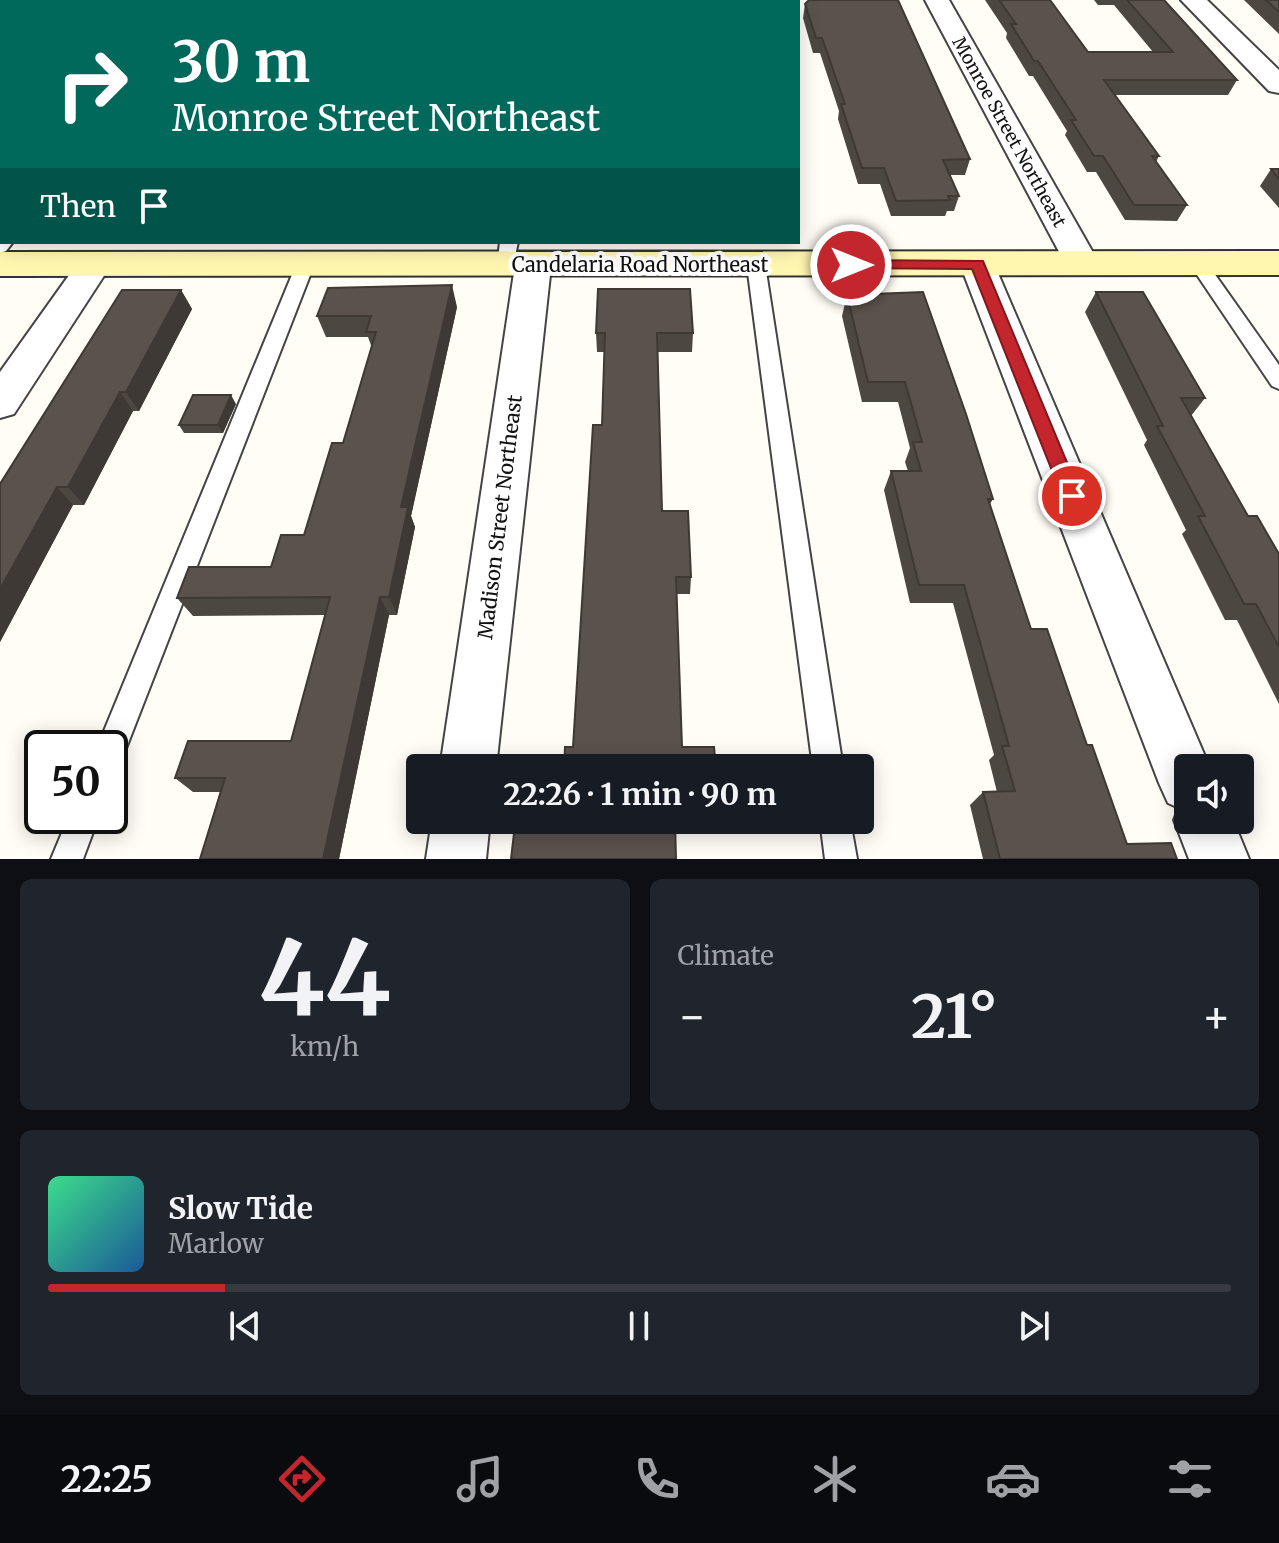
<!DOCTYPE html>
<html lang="en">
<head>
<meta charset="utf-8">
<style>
	body { margin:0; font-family:Merriweather,serif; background:#20242c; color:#f1f3f6; height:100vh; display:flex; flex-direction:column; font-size:30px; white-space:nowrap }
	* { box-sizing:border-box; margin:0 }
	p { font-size:26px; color:#9ea1a6 }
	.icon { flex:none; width:44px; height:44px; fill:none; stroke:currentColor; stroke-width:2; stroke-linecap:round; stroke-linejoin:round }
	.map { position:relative; height:859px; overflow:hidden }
	.panel { display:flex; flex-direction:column; gap:20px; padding:20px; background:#0d0f14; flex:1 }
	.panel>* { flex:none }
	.hud { position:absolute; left:0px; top:0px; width:800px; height:244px; box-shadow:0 4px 20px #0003; background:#00695c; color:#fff; overflow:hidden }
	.controls { position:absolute; left:1174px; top:754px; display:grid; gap:16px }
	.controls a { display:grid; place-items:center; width:80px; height:80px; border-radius:8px; background:#171b24; box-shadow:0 4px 20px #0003; font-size:40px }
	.speed { position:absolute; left:24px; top:730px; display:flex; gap:16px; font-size:40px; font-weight:700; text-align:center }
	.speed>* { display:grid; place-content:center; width:104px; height:104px; border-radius:50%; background:#171b24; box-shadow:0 4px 20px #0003; line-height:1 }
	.speed .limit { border:4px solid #111; border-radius:12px; background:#fff; color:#111 }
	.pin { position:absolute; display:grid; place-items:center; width:68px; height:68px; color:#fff; margin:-34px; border:4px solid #fff; border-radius:50%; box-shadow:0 2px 8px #0007 }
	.me { position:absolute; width:88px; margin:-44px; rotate:90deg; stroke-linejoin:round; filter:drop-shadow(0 0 6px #0008) }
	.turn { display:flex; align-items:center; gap:28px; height:168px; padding:0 40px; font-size:36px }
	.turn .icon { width:104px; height:104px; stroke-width:2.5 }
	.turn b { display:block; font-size:56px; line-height:68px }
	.then { display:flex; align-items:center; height:76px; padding:0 40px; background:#0003; gap:16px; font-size:30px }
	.big { font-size:60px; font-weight:700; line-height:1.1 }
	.panel .widget { flex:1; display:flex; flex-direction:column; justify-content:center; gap:12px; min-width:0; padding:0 28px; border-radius:12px; background:#20242c }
	.panel .dial { align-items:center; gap:0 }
	.dial b { font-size:104px; line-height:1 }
	.song { display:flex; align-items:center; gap:24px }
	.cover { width:96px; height:96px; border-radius:12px; background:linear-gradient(135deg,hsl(150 70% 55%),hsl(210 70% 35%)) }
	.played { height:8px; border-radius:4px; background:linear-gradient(90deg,#c4262e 15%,#363941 15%) }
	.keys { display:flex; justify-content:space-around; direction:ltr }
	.heat { display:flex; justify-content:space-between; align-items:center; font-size:44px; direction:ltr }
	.panel .tiles { flex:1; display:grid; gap:20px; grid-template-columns:1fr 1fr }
	.widget:last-child { grid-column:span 2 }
	.trip { position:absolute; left:406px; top:754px; width:468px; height:80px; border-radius:8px; background:#171b24; box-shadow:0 4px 20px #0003; font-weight:700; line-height:80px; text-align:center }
	.dock { display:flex; height:128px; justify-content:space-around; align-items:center; background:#090b0e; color:#9ea1a6 }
	.dock .icon { width:56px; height:56px }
	.dock .current { color:#c4262e }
	.dock b { font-size:36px; color:#f1f3f6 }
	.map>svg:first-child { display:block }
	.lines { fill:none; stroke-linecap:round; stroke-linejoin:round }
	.service-casing { stroke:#444; stroke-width:4 }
	.minor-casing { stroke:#444; stroke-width:4 }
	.secondary-casing { stroke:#333; stroke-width:4 }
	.service { fill:#fff; fill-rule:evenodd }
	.minor { fill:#fff; fill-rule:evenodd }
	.secondary { fill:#fff6b0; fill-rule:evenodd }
	.wall { fill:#4d4742 }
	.shaded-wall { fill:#3f3936 }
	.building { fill:#5a524d; stroke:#3f3936; stroke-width:2 }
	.route { fill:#c4262e; stroke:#7f191e; stroke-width:2 }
	.labels { text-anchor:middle; stroke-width:8; stroke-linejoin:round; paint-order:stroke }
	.far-street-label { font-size:18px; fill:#111; stroke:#fff }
	.street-label { font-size:20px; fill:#111; stroke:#fff }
</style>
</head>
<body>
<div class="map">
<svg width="1279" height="859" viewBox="0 0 1279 859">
	<rect width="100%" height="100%" fill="#fffdf5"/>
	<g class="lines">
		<g class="service-casing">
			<path id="service" d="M 0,1 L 5,2 L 2,2 L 2,9 Z
				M 0,123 L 2,123 L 2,133 L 0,133 Z
				M 0,175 L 2,175 L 2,185 L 0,185 Z
				M 0,237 L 2,242 L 13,242 L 6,251 L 0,253 Z
				M 500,242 L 518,242 L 512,270 L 506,272 L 497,266 Z
				M 1198,257 L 1204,259 L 1279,365 L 1279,389 L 1272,386 L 1189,263 Z
				M 305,259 L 314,265 L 125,751 L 120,761 L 110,766 L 110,748 L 97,748 L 296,265 Z
				M 756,259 L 765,265 L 843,768 L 813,768 L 747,265 Z
				M 69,816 L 99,816 L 83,859 L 51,859 Z
				M 820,820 L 850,820 L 857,859 L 825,859 Z"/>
		</g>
		<g class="minor-casing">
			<path id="minor" d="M 925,0 L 949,0 L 1099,263 L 1094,271 L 1082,274 L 1070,271 L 1065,263 Z
				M 1181,0 L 1207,0 L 1279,70 L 1279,93 L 1269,91 Z
				M 977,253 L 989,256 L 994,264 L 1210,768 L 1188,768 L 1188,820 L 1233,820 L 1249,859 L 1189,859 L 1174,820 L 1179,808 L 1168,803 L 1159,783 L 960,264 L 965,256 Z
				M 94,254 L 106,257 L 111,265 L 14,414 L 0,418 L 0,372 L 82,257 Z
				M 533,255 L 545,258 L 551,266 L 496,768 L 440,768 L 515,266 L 521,258 Z
				M 432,820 L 490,820 L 486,859 L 426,859 Z"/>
		</g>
		<g class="secondary-casing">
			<path id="secondary" d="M 1279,251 L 1279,275 L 0,276 L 0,252 Z"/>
		</g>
		<use href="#service" class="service"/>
		<use href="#minor" class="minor"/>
		<use href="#secondary" class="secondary"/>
	</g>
	<path class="wall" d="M 233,0 L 522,0 L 522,2 L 232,2 Z
		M 985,0 L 1050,0 L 1088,52 L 1153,52 L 1114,5 L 1098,5 L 1094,0 L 1164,0 L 1237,80 L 1228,95 L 1115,95 L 1159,156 L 1156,162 L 1187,205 L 1177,221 L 1125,220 L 1096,172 L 1087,172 L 1065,135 L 1067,131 L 1033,76 L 1029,76 L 1006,38 L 1007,33 Z
		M 1244,0 L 1279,0 L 1279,34 Z
		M 805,4 L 970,159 L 965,175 L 950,175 L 959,196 L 954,211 L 947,211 L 945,216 L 891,216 L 880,184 L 858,184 L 838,119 L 839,111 L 820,53 L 813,53 L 803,18 Z
		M 1271,169 L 1279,169 L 1279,208 L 1260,186 Z
		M 181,290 L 192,309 L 139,411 L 133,411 L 84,505 L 73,505 L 0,642 L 0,484 Z
		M 1096,292 L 1205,398 L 1191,416 L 1248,516 L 1279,554 L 1279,704 L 1237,620 L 1225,620 L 1182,534 L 1186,530 L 1144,445 L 1147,440 L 1085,312 Z
		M 847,295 L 993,499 L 990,504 L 1031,629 L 1087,745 L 1127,844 L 1177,859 L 983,859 L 970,805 L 983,792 L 997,792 L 989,760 L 994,755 L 953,603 L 910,603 L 884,490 L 891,471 L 908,471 L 905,462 L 910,448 L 898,402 L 862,402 L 842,316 Z
		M 457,307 L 411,516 L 415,527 L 397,615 L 389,615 L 339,859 L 200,859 L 220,792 L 193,792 L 175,778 L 291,741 L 325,615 L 193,616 L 177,598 L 271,567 L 304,535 L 343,443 L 372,348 L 368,337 L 326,337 L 317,316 Z
		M 596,333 L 693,333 L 692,352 L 658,352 L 662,511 L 691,577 L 690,594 L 677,594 L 602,425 L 605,352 L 597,352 Z
		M 236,404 L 223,433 L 184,433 L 179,425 Z"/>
	<path class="shaded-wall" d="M 452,285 L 457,307 L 411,516 L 415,527 L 397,615 L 389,597 L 401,507 Z
		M 181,290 L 192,309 L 139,411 L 126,392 Z
		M 120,392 L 133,411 L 84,505 L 68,487 Z
		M 231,395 L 236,404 L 223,433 L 218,425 Z
		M 57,487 L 73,505 L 0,642 L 0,589 Z
		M 380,597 L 389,615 L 339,859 L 323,859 Z"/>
	<path class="building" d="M 233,0 L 391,0 L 390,2 L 232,2 Z
		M 454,0 L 514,0 L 513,2 L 454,2 Z
		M 809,0 L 898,0 L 970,159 L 943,160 L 959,196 L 948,196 L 950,200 L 896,201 L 884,168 L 862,168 L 841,104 L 845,104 L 822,38 L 816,38 L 805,4 Z
		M 999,0 L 1050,0 L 1088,52 L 1173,52 L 1127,0 L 1164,0 L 1237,80 L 1104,80 L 1159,156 L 1152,156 L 1187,205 L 1134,205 L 1103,156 L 1094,156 L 1071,120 L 1076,120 L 1038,61 L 1034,61 L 1011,24 L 1016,24 Z
		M 1266,0 L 1279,0 L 1279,12 Z
		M 1271,169 L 1279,169 L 1279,179 Z
		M 452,285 L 401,507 L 408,507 L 389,597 L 380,597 L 323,859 L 200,859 L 225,778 L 175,778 L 188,741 L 291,741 L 330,597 L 177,598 L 189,567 L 271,567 L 281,535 L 304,535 L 332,443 L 343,443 L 376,332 L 366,332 L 371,316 L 317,316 L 328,288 Z
		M 598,289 L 690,289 L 693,333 L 657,333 L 662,511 L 688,511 L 691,577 L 676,577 L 682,747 L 714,747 L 716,768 L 564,768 L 565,747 L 573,747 L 593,425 L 602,425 L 605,333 L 596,333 Z
		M 122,290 L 181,290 L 126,392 L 120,392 L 68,487 L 57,487 L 0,589 L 0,484 Z
		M 923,292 L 966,414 L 993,499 L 988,499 L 1031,629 L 1047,629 L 1087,745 L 1092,745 L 1127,844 L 1171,843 L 1177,859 L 1000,859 L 983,792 L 1015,791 L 1002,746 L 1009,746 L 964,585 L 919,585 L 891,471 L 921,471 L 913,442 L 922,442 L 905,382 L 868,382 L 847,295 Z
		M 1096,292 L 1143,292 L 1205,398 L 1181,398 L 1248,516 L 1257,516 L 1279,554 L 1279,647 L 1256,604 L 1244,604 L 1198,516 L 1205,516 L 1157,426 L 1163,426 Z
		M 193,395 L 231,395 L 218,425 L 179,425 Z
		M 561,820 L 675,820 L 676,859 L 511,859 L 514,833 L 560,833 Z"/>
	<path class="route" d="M 851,260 L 983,261 L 1081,496 L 1078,502 L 1072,504 L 1062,496 L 972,269 L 845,268 L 845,261 Z"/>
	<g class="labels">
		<g class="far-street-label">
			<text transform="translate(1009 132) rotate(61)" y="6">Monroe Street Northeast</text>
		</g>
		<g class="street-label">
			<text x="640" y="272">Candelaria Road Northeast</text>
			<text transform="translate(500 517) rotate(-83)" y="7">Madison Street Northeast</text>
		</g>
	</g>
</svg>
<div class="controls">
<a><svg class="icon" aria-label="sound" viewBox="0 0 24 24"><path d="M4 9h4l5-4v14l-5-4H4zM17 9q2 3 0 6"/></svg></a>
</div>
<div class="speed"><div class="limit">50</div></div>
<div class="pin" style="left:1072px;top:496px;background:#d93025"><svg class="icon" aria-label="arrive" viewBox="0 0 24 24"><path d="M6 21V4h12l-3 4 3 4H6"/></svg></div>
<svg class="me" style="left:851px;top:265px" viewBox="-20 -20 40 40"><circle r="17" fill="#c4262e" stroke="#fff" stroke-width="3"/><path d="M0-11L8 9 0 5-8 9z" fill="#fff"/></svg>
<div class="trip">22:26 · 1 min · 90 m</div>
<div class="hud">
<div class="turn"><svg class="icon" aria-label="right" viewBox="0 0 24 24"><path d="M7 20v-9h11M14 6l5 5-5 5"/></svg><div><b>30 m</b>Monroe Street Northeast</div></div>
<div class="then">Then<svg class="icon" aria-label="arrive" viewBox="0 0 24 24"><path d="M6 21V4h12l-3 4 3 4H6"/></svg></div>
</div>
</div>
<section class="panel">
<div class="tiles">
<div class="widget dial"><b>44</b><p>km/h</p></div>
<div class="widget"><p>Climate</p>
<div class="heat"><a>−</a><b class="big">21°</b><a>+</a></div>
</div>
<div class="widget">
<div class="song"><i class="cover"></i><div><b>Slow Tide</b><p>Marlow</p></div></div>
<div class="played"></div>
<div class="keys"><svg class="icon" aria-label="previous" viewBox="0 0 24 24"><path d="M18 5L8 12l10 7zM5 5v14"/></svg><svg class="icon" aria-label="pause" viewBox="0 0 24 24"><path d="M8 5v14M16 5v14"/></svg><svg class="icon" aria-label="next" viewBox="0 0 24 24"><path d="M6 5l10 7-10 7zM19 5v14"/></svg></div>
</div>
</div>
</section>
<nav class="dock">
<b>22:25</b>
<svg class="icon current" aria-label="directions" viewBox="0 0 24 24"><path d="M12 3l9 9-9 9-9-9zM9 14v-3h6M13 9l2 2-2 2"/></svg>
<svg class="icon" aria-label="music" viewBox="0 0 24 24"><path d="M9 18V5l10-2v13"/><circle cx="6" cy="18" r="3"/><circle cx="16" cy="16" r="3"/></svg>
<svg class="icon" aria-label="phone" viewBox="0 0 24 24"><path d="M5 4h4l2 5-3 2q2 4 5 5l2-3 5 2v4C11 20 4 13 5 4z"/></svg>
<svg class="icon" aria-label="climate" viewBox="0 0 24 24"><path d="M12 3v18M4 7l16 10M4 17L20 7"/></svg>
<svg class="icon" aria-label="car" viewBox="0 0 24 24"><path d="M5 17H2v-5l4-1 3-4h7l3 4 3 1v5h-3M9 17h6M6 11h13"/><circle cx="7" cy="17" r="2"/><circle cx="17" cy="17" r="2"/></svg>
<svg class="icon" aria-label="filters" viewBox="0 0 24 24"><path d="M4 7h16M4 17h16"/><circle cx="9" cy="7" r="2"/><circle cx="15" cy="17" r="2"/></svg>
</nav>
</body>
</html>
